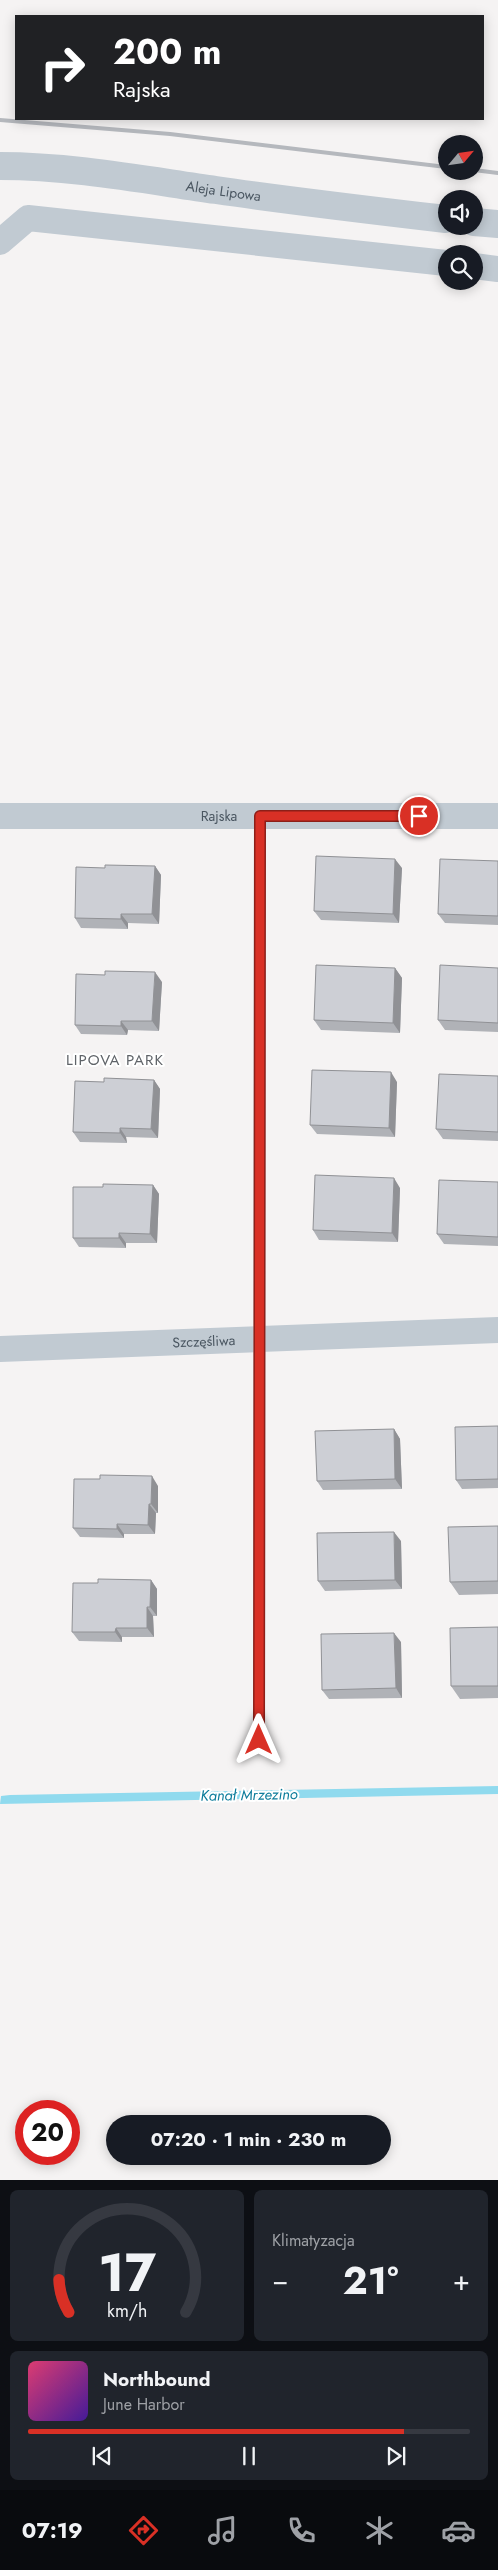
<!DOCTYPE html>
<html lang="pl">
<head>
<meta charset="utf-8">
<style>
	body { margin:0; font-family:Jost,sans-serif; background:#20242c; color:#f1f3f6; height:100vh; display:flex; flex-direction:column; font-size:19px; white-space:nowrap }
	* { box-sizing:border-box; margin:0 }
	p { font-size:16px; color:#9ea1a6 }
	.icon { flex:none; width:28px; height:28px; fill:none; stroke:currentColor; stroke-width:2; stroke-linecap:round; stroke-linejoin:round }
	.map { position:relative; height:2180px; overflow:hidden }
	.sheet { display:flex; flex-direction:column; gap:10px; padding:10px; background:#0d0f14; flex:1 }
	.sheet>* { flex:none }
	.banner { position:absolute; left:15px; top:15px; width:469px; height:105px; border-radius:0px; box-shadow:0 2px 12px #0003; background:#202124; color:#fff; overflow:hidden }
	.needle { width:32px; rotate:61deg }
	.fabs { position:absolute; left:438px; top:135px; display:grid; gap:10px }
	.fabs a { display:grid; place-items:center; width:45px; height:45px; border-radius:50%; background:#171b24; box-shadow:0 2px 12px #0003; font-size:25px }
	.speed { position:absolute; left:15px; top:2100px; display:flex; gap:10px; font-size:25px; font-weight:700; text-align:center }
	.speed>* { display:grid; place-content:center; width:65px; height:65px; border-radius:50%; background:#171b24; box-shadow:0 2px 12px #0003; line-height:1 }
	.speed .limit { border:8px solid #d22; background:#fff; color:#111 }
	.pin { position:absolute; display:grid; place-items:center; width:42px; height:42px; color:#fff; margin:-21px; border:2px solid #fff; border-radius:50%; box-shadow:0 1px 5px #0007 }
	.me { position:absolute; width:55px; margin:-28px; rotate:0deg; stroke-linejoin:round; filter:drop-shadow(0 0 4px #0008) }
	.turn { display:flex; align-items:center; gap:18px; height:105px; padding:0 15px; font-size:22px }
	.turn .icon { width:65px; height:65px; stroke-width:2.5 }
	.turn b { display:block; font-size:35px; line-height:42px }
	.big { font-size:38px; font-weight:700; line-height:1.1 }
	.sheet .widget { flex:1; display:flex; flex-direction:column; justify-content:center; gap:8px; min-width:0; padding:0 18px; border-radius:8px; background:#20242c }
	.sheet .dial { align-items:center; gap:0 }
	.dial svg { height:130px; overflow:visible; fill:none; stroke:#363941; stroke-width:7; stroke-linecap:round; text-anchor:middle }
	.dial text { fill:#f1f3f6; stroke:none }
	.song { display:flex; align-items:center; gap:15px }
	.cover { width:60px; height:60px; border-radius:8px; background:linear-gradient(135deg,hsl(340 70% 55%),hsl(260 70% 35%)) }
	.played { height:5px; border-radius:2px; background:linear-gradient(90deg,#d93025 85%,#363941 85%) }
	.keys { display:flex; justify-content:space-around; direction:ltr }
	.heat { display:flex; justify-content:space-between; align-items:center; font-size:28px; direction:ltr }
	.sheet .tiles { flex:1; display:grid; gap:10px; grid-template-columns:1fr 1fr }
	.widget:last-child { grid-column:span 2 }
	.trip { position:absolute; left:106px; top:2115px; width:285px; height:50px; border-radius:25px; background:#171b24; box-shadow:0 2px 12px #0003; font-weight:700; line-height:50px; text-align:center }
	.dock { display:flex; height:80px; justify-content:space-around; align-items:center; background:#090b0e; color:#9ea1a6 }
	.dock .icon { width:35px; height:35px }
	.dock .active { color:#d93025 }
	.dock b { font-size:22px; color:#f1f3f6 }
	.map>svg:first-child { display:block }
	.water { fill:#90daee }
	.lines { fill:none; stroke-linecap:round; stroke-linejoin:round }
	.service { stroke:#c1cad2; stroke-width:12 }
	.minor { stroke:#c1cad2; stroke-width:26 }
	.tertiary { stroke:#c1cad2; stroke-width:28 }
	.rail { stroke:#b5b8bd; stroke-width:4 }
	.wall { fill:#b0b2b7 }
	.shaded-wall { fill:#909195 }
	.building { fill:#cdcfd5; stroke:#909195 }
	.route-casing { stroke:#8d1f18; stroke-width:12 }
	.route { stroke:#d93025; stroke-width:9 }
	.labels { text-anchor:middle; stroke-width:4; stroke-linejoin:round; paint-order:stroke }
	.street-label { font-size:14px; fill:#4a5661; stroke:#fff }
	.neighbourhood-label { font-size:15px; letter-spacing:1px; fill:#5f6368; stroke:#fff }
	.water-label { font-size:15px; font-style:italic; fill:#0c7c9b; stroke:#fff }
</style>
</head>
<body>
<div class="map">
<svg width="498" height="2180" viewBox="0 0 498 2180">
	<rect width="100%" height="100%" fill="#f5f3f3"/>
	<path class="water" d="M 498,1786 L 498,1794 L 0,1804 L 1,1796 L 10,1795 Z"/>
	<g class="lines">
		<path class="service" d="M 259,1739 L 260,816"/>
		<g class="minor">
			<path d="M 0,242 L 28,218 L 446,263"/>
			<path d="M 474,266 L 498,269"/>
			<path id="s1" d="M 0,816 L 498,816"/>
			<path id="s2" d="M 0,1349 L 498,1330"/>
		</g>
		<g class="tertiary">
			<path id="s3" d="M 0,166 C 72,166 145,180 216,190 C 292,201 369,210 446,219"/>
			<path d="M 474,222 L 498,224"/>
		</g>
		<path class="rail" d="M 0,120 L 170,134 L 446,167
			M 474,170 L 498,173"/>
	</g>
	<path class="wall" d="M 498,861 L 498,925 L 445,923 L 438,914 Z
		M 155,866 L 161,875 L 159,924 L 128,923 L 128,929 L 81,928 L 75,918 L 105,868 Z
		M 402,868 L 399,923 L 321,920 L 314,911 Z
		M 395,968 L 402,978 L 400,1033 L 321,1030 L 314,1020 Z
		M 498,968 L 498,1032 L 445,1030 L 438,1020 Z
		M 162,982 L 159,1031 L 128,1030 L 127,1035 L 81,1034 L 75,1025 Z
		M 498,1076 L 498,1141 L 443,1139 L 436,1129 Z
		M 154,1080 L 160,1089 L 158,1138 L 126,1137 L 127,1143 L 80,1142 L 73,1132 L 104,1082 Z
		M 397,1082 L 395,1137 L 317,1134 L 310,1125 Z
		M 498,1182 L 498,1246 L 444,1244 L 437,1234 Z
		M 153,1185 L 159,1194 L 157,1243 L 126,1243 L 126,1248 L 79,1247 L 73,1238 L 103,1187 Z
		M 400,1188 L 398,1242 L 319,1240 L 313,1230 Z
		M 498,1426 L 498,1488 L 462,1489 L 456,1480 Z
		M 394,1429 L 400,1439 L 402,1489 L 323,1490 L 317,1481 Z
		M 158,1486 L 158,1513 L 156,1513 L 155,1534 L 124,1534 L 124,1538 L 80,1537 L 73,1528 Z
		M 498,1526 L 498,1594 L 459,1595 L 450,1582 Z
		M 401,1541 L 402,1589 L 325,1591 L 318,1581 Z
		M 151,1580 L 157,1589 L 157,1616 L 153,1616 L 154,1637 L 122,1637 L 122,1642 L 79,1641 L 72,1632 L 98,1583 Z
		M 498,1627 L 498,1698 L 460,1699 L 451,1686 Z
		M 401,1642 L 402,1698 L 329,1699 L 322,1690 Z"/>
	<path class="shaded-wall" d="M 395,859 L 402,868 L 399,923 L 393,914 Z
		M 155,866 L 161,875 L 159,924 L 152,914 Z
		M 121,914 L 128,923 L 128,929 L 121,919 Z
		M 395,968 L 402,978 L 400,1033 L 393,1023 Z
		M 155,972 L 162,982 L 159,1031 L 152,1021 Z
		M 121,1021 L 128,1030 L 127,1035 L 121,1026 Z
		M 391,1072 L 397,1082 L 395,1137 L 389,1128 Z
		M 154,1080 L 160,1089 L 158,1138 L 151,1129 Z
		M 120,1128 L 126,1137 L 127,1143 L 120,1133 Z
		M 394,1178 L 400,1188 L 398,1242 L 392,1233 Z
		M 153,1185 L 159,1194 L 157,1243 L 150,1234 Z
		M 119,1233 L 126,1243 L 126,1248 L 119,1238 Z
		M 394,1429 L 400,1439 L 402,1489 L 395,1479 Z
		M 152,1476 L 158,1486 L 158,1513 L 151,1504 Z
		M 149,1504 L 156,1513 L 155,1534 L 148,1525 Z
		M 117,1524 L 124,1534 L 124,1538 L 117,1529 Z
		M 394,1532 L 401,1541 L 402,1589 L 395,1580 Z
		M 151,1580 L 157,1589 L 157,1616 L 150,1607 Z
		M 147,1607 L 153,1616 L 154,1637 L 147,1628 Z
		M 116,1628 L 122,1637 L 122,1642 L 115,1632 Z
		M 394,1633 L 401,1642 L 402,1698 L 396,1688 Z"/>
	<path class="building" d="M 316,856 L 395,859 L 393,914 L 314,911 Z
		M 440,859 L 498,861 L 498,916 L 438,914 Z
		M 105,865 L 155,866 L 152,914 L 121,914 L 121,919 L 75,918 L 76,867 L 105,868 Z
		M 316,965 L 395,968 L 393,1023 L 314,1020 Z
		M 440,965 L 498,968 L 498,1023 L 438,1020 Z
		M 105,971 L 155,972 L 152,1021 L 121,1021 L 121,1026 L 75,1025 L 76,974 L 105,975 Z
		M 312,1070 L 391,1072 L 389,1128 L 310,1125 Z
		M 439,1074 L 498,1076 L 498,1132 L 436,1129 Z
		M 104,1078 L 154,1080 L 151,1129 L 120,1128 L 120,1133 L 73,1132 L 75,1081 L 104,1082 Z
		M 315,1175 L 394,1178 L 392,1233 L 313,1230 Z
		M 439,1180 L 498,1182 L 498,1237 L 437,1234 Z
		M 103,1184 L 153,1185 L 150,1234 L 119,1233 L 119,1238 L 73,1238 L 73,1187 L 103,1187 Z
		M 498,1426 L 498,1479 L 456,1480 L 455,1427 Z
		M 394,1429 L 395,1479 L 317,1481 L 315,1431 Z
		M 100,1475 L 152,1476 L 151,1504 L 149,1504 L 148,1525 L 117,1524 L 117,1529 L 73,1528 L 74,1479 L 100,1479 Z
		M 498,1526 L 498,1581 L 450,1582 L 448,1527 Z
		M 394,1532 L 395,1580 L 318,1581 L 317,1533 Z
		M 98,1579 L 151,1580 L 150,1607 L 147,1607 L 147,1628 L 116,1628 L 115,1632 L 72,1632 L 73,1583 L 98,1583 Z
		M 498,1627 L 498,1686 L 451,1686 L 450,1628 Z
		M 394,1633 L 396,1688 L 322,1690 L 321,1634 Z"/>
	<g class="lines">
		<g class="route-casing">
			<path id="route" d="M 259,1740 L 260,816 L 419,816"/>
		</g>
		<use href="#route" class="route"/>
	</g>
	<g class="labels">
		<g class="street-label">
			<text dy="5" stroke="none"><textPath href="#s3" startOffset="225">Aleja Lipowa</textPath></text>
			<text dy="5" stroke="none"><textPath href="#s1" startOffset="219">Rajska</textPath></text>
			<text dy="5" stroke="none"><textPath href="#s2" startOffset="204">Szczęśliwa</textPath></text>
		</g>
		<g class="neighbourhood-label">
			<text x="115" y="1065">LIPOVA PARK</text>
		</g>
		<g class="water-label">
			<text transform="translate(249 1795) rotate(-1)" y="5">Kanał Mrzezino</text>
		</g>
	</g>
</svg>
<div class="fabs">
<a><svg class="needle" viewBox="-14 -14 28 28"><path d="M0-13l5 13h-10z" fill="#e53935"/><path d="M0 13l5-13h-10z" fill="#9ea1a6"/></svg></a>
<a><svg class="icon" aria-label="sound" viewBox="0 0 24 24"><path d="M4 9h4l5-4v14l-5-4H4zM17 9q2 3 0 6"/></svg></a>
<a><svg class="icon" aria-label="search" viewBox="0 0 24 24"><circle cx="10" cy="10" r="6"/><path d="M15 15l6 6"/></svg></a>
</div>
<div class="speed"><div class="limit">20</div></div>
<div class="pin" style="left:419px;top:816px;background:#d93025"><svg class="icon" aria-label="arrive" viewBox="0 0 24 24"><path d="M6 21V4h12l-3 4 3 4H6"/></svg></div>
<svg class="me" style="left:259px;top:1740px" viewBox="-20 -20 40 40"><path d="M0-17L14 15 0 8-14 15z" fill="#d93025" stroke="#fff" stroke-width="4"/></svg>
<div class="trip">07:20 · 1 min · 230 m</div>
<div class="banner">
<div class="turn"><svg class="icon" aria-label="right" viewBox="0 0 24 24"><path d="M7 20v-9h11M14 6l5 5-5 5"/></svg><div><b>200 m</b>Rajska</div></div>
</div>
</div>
<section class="sheet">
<div class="tiles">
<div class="widget dial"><svg viewBox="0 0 100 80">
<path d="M14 69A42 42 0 1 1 86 69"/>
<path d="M14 69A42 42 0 0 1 8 49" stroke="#d93025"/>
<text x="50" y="56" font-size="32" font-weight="700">17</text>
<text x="50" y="72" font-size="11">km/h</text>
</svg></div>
<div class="widget"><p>Klimatyzacja</p>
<div class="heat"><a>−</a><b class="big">21°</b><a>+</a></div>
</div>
<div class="widget">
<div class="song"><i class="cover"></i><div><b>Northbound</b><p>June Harbor</p></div></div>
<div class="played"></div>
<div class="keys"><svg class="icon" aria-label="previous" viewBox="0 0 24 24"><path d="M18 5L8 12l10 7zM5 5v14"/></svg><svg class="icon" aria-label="pause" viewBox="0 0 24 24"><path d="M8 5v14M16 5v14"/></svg><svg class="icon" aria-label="next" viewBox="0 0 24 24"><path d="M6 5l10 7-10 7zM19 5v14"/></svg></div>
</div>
</div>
</section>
<nav class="dock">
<b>07:19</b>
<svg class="icon active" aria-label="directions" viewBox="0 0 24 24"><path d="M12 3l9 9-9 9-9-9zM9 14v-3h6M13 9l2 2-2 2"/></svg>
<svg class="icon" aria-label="music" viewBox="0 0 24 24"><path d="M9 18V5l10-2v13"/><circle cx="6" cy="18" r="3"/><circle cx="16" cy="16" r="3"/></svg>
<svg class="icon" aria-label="phone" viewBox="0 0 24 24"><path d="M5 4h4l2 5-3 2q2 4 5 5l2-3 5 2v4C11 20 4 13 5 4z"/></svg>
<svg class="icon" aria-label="climate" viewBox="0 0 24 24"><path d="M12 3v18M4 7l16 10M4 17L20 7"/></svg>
<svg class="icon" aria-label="car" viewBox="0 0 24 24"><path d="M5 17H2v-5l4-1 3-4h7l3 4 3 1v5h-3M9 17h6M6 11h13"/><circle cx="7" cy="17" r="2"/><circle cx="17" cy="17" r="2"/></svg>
</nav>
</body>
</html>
